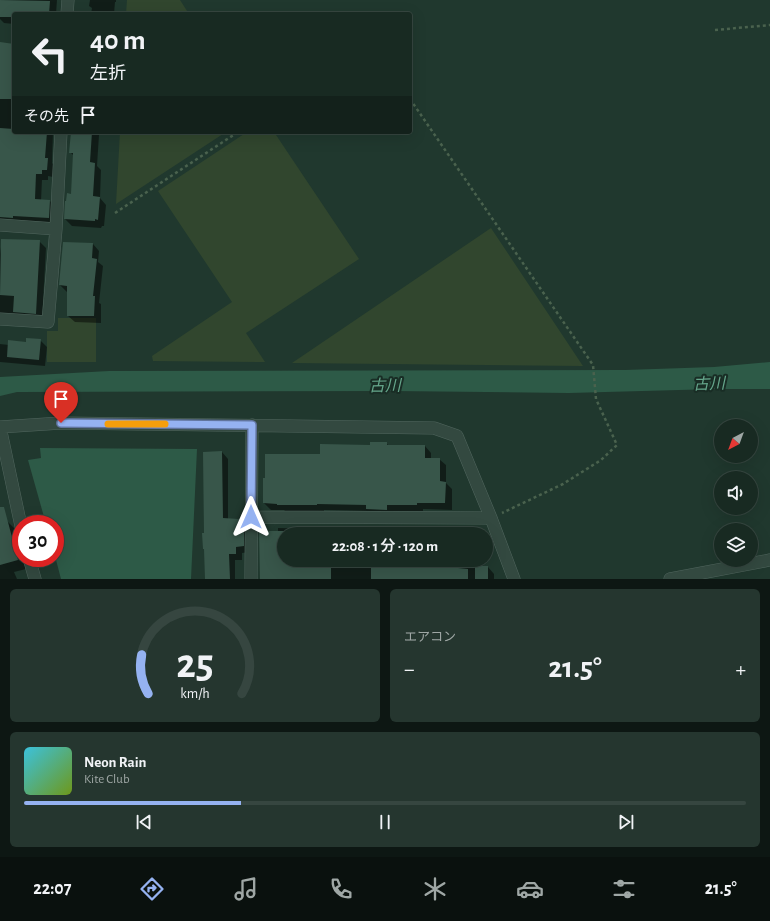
<!DOCTYPE html>
<html lang="ja">
<head>
<meta charset="utf-8">
<style>
	body { margin:0; font-family:"Alegreya Sans","Noto Sans JP",sans-serif; background:#25362f; color:#f1f3f6; height:100vh; display:flex; flex-direction:column; font-size:15px; white-space:nowrap }
	* { box-sizing:border-box; margin:0 }
	p { font-size:13px; color:#9fa7a5 }
	.icon { flex:none; width:22px; height:22px; fill:none; stroke:currentColor; stroke-width:2; stroke-linecap:round; stroke-linejoin:round }
	.map { position:relative; height:579px; overflow:hidden }
	.sheet { display:flex; flex-direction:column; gap:10px; padding:10px; background:#0d1713; flex:1 }
	.sheet>* { flex:none }
	.top-card { position:absolute; left:12px; top:12px; width:400px; height:122px; border-radius:4px; box-shadow:0 4px 16px #0002,0 0 0 1px #364640; background:#182a22; color:#f1f3f6; overflow:hidden }
	.needle { width:26px; rotate:221deg }
	.buttons { position:absolute; left:714px; top:419px; display:grid; gap:8px }
	.buttons a { display:grid; place-items:center; width:44px; height:44px; border-radius:50%; background:#182a22; box-shadow:0 4px 16px #0002,0 0 0 1px #364640; font-size:20px }
	.speed { position:absolute; left:12px; top:515px; display:flex; gap:8px; font-size:20px; font-weight:700; text-align:center }
	.speed>* { display:grid; place-content:center; width:52px; height:52px; border-radius:50%; background:#182a22; box-shadow:0 4px 16px #0002,0 0 0 1px #364640; line-height:1 }
	.speed .limit { border:6px solid #d22; background:#fff; color:#111 }
	.pin { position:absolute; display:grid; place-items:center; width:34px; height:34px; color:#fff; margin:-41px -17px; border-radius:50% 50% 50% 0; rotate:-45deg; box-shadow:0 0 4px #0007 }
	.pin .icon { rotate:45deg }
	.me { position:absolute; width:44px; margin:-22px; rotate:0deg; stroke-linejoin:round; filter:drop-shadow(0 0 3px #0008) }
	.turn { display:flex; align-items:center; gap:14px; height:84px; padding:0 12px; font-size:18px }
	.turn .icon { width:52px; height:52px; stroke-width:2.5 }
	.turn b { display:block; font-size:28px; line-height:34px }
	.then { display:flex; align-items:center; height:38px; padding:0 12px; background:#0003; gap:8px; font-size:15px }
	.big { font-size:30px; font-weight:600; line-height:1.1 }
	.sheet .card { flex:1; display:flex; flex-direction:column; justify-content:center; gap:6px; min-width:0; padding:0 14px; border-radius:6px; background:#25362f }
	.sheet .dial { align-items:center; gap:0 }
	.dial svg { height:104px; overflow:visible; fill:none; stroke:#364640; stroke-width:7; stroke-linecap:round; text-anchor:middle }
	.dial text { fill:#f1f3f6; stroke:none }
	.song { display:flex; align-items:center; gap:12px }
	.cover { width:48px; height:48px; border-radius:6px; background:linear-gradient(135deg,hsl(190 70% 55%),hsl(80 70% 35%)) }
	.played { height:4px; border-radius:2px; background:linear-gradient(90deg,#95b2f1 30%,#364640 30%) }
	.keys { display:flex; justify-content:space-around; direction:ltr }
	.heat { display:flex; justify-content:space-between; align-items:center; font-size:22px; direction:ltr }
	.sheet .tiles { flex:1; display:grid; gap:10px; grid-template-columns:1fr 1fr }
	.card:last-child { grid-column:span 2 }
	.trip { position:absolute; left:277px; top:527px; width:216px; height:40px; border-radius:20px; background:#182a22; box-shadow:0 4px 16px #0002,0 0 0 1px #364640; font-weight:600; line-height:40px; text-align:center }
	.menu { display:flex; height:64px; justify-content:space-around; align-items:center; background:#0a110e; color:#9fa7a5 }
	.menu .icon { width:28px; height:28px }
	.menu .selected { color:#95b2f1 }
	.menu b { font-size:18px; color:#f1f3f6 }
	.map>svg:first-child { display:block }
	.green { fill:#31462e }
	.water { fill:#2d5a47 }
	.shadow { fill:#0007 }
	.building { fill:#38564a }
	.lines { fill:none; stroke-linecap:round; stroke-linejoin:round }
	.minor-casing { stroke:#51665e; stroke-width:13 }
	.path { stroke:#4a624e; stroke-width:2.5; stroke-dasharray:3 3; stroke-linecap:butt }
	.minor { stroke:#334940; stroke-width:12 }
	.route-casing { stroke:#61749d; stroke-width:10 }
	.route { stroke:#95b2f1; stroke-width:7 }
	.slow { stroke:#f59e0b; stroke-width:7 }
	.labels { text-anchor:middle; stroke-width:4; stroke-linejoin:round; paint-order:stroke }
	.water-label { font-size:16px; font-style:italic; fill:#65a68b; stroke:#192d25 }
</style>
</head>
<body>
<div class="map">
<svg width="770" height="579" viewBox="0 0 770 579">
	<rect width="100%" height="100%" fill="#20382e"/>
	<path class="green" d="M 127,0 L 180,0 L 189,14 L 126,14 Z
		M 120,132 L 226,132 L 116,204 Z
		M 247,132 L 274,132 L 359,259 L 246,333 L 265,362 L 153,361 L 152,356 L 232,302 L 158,191 Z
		M 491,228 L 583,366 L 292,363 Z
		M 58,318 L 96,318 L 96,362 L 47,362 L 47,331 L 58,331 Z"/>
	<path class="water" d="M 770,362 L 770,389 L 716,389 L 569,393 L 393,391 L 17,392 L 0,396 L 0,377 L 109,371 L 625,370 L 714,367 Z
		M 40,448 L 197,449 L 191,579 L 61,579 L 55,556 L 55,524 L 46,524 L 28,460 L 41,458 Z"/>
	<path class="shadow" d="M 0,0 L 57,0 L 56,14 L 14,14 L 14,24 L 4,23 L 0,19 Z
		M 90,0 L 116,0 L 116,2 L 115,2 L 114,14 L 91,14 L 92,8 L 89,6 Z
		M 0,43 L 14,45 L 14,132 L 53,132 L 52,163 L 54,165 L 53,177 L 48,176 L 48,180 L 42,180 L 41,201 L 50,201 L 56,208 L 55,224 L 0,223 Z
		M 72,132 L 96,132 L 99,135 L 97,166 L 101,170 L 100,198 L 106,205 L 104,226 L 102,226 L 101,228 L 72,226 L 65,219 L 72,195 L 74,156 L 70,152 Z
		M 2,240 L 39,241 L 46,248 L 42,320 L 0,314 L 0,254 Z
		M 93,244 L 99,251 L 98,262 L 103,266 L 99,303 L 101,304 L 101,323 L 75,322 L 68,316 L 68,292 L 67,292 L 60,285 Z
		M 40,340 L 47,347 L 45,366 L 0,362 L 0,344 L 9,345 Z
		M 387,444 L 389,446 L 425,446 L 431,453 L 431,459 L 439,459 L 446,465 L 446,483 L 452,489 L 452,510 L 423,509 L 423,511 L 393,511 L 393,516 L 374,515 L 369,511 L 324,510 L 324,511 L 285,511 L 284,510 L 271,510 L 264,503 L 321,456 Z
		M 222,452 L 228,459 L 228,519 L 239,520 L 245,526 L 245,530 L 248,534 L 250,552 L 242,553 L 242,560 L 235,560 L 235,579 L 206,579 L 205,534 Z
		M 7,521 L 16,530 L 21,549 L 21,558 L 23,558 L 26,569 L 14,572 L 17,579 L 0,579 L 0,523 Z
		M 278,528 L 320,529 L 324,533 L 352,534 L 284,534 L 284,560 L 475,560 L 475,567 L 488,567 L 494,574 L 494,579 L 262,579 L 278,532 Z
		M 405,531 L 425,532 L 426,534 L 405,534 Z"/>
	<path class="building" d="M 0,0 L 50,1 L 49,14 L 14,14 L 14,17 L 0,17 Z
		M 0,42 L 14,44 L 14,99 L 0,99 Z
		M 0,128 L 14,129 L 14,132 L 47,132 L 45,158 L 48,158 L 47,170 L 42,170 L 42,174 L 36,174 L 35,199 L 50,200 L 49,218 L 13,216 L 13,218 L 0,217 Z
		M 71,132 L 92,132 L 90,162 L 95,163 L 93,196 L 100,197 L 98,220 L 95,219 L 95,221 L 64,219 L 65,201 L 66,201 L 67,193 L 71,194 L 73,153 L 69,153 Z
		M 1,239 L 40,240 L 36,314 L 13,312 L 14,296 L 0,295 Z
		M 63,242 L 93,243 L 92,258 L 97,259 L 93,296 L 95,296 L 94,316 L 67,316 L 67,286 L 59,285 Z
		M 26,338 L 41,339 L 39,360 L 7,357 L 8,340 L 26,342 Z
		M 370,442 L 387,442 L 387,445 L 425,445 L 425,458 L 440,458 L 440,481 L 446,482 L 445,503 L 417,503 L 417,505 L 387,505 L 387,510 L 366,509 L 366,505 L 317,504 L 317,505 L 277,505 L 277,504 L 263,503 L 263,478 L 265,478 L 265,454 L 320,454 L 320,444 L 370,445 Z
		M 222,451 L 223,518 L 239,519 L 239,526 L 242,526 L 242,530 L 244,530 L 244,546 L 236,547 L 236,554 L 229,554 L 230,579 L 205,579 L 204,549 L 203,549 L 202,533 L 204,533 L 203,452 Z
		M 0,507 L 4,507 L 18,560 L 0,565 Z
		M 259,531 L 284,531 L 284,562 L 292,562 L 292,563 L 331,564 L 331,579 L 260,579 Z
		M 371,563 L 393,564 L 393,566 L 434,567 L 434,564 L 459,565 L 458,568 L 468,569 L 468,579 L 371,579 Z
		M 475,566 L 488,566 L 488,579 L 475,579 Z"/>
	<g class="lines">
		<g class="minor-casing">
			<path id="minor" d="M 67,14 L 68,0
				M 0,225 L 56,229
				M 0,319 L 48,322 L 56,229 L 61,132
				M 0,427 L 61,423 L 434,428 L 457,436 L 491,518 L 514,579
				M 0,427 L 21,526
				M 251,517 L 491,518
				M 29,558 L 35,579
				M 251,579 L 252,425
				M 670,579 L 770,560"/>
		</g>
		<path class="path" d="M 715,30 L 770,25
			M 410,99 L 593,365 L 596,399 L 617,445 L 601,460 L 563,484 L 502,513
			M 115,213 L 238,132"/>
		<use href="#minor" class="minor"/>
	</g>
	<g class="lines">
		<g class="route-casing">
			<path id="route" d="M 61,423 L 252,425 L 251,517"/>
		</g>
		<use href="#route" class="route"/>
		<path class="slow" d="M 108,424 L 165,424"/>
	</g>
	<g class="labels">
		<g class="water-label">
			<text transform="translate(709 383) rotate(-2)" y="6">古川</text>
			<text transform="translate(385 385) rotate(-1)" y="6">古川</text>
		</g>
	</g>
</svg>
<div class="buttons">
<a><svg class="needle" viewBox="-14 -14 28 28"><path d="M0-13l5 13h-10z" fill="#e53935"/><path d="M0 13l5-13h-10z" fill="#9fa7a5"/></svg></a>
<a><svg class="icon" aria-label="sound" viewBox="0 0 24 24"><path d="M4 9h4l5-4v14l-5-4H4zM17 9q2 3 0 6"/></svg></a>
<a><svg class="icon" aria-label="layers" viewBox="0 0 24 24"><path d="M12 4l9 5-9 5-9-5zM3 14l9 5 9-5"/></svg></a>
</div>
<div class="speed"><div class="limit">30</div></div>
<div class="pin" style="left:61px;top:423px;background:#d93025"><svg class="icon" aria-label="arrive" viewBox="0 0 24 24"><path d="M6 21V4h12l-3 4 3 4H6"/></svg></div>
<svg class="me" style="left:251px;top:517px" viewBox="-20 -20 40 40"><path d="M0-17L14 15 0 8-14 15z" fill="#95b2f1" stroke="#fff" stroke-width="4"/></svg>
<div class="trip">22:08 · 1 分 · 120 m</div>
<div class="top-card">
<div class="turn"><svg class="icon" aria-label="left" viewBox="0 0 24 24"><path d="M17 20v-9H6M10 6l-5 5 5 5"/></svg><div><b>40 m</b>左折</div></div>
<div class="then">その先<svg class="icon" aria-label="arrive" viewBox="0 0 24 24"><path d="M6 21V4h12l-3 4 3 4H6"/></svg></div>
</div>
</div>
<section class="sheet">
<div class="tiles">
<div class="card dial"><svg viewBox="0 0 100 80">
<path d="M14 69A42 42 0 1 1 86 69"/>
<path d="M14 69A42 42 0 0 1 9 39" stroke="#95b2f1"/>
<text x="50" y="56" font-size="32" font-weight="700">25</text>
<text x="50" y="72" font-size="11">km/h</text>
</svg></div>
<div class="card"><p>エアコン</p>
<div class="heat"><a>−</a><b class="big">21.5°</b><a>+</a></div>
</div>
<div class="card">
<div class="song"><i class="cover"></i><div><b>Neon Rain</b><p>Kite Club</p></div></div>
<div class="played"></div>
<div class="keys"><svg class="icon" aria-label="previous" viewBox="0 0 24 24"><path d="M18 5L8 12l10 7zM5 5v14"/></svg><svg class="icon" aria-label="pause" viewBox="0 0 24 24"><path d="M8 5v14M16 5v14"/></svg><svg class="icon" aria-label="next" viewBox="0 0 24 24"><path d="M6 5l10 7-10 7zM19 5v14"/></svg></div>
</div>
</div>
</section>
<nav class="menu">
<b>22:07</b>
<svg class="icon selected" aria-label="directions" viewBox="0 0 24 24"><path d="M12 3l9 9-9 9-9-9zM9 14v-3h6M13 9l2 2-2 2"/></svg>
<svg class="icon" aria-label="music" viewBox="0 0 24 24"><path d="M9 18V5l10-2v13"/><circle cx="6" cy="18" r="3"/><circle cx="16" cy="16" r="3"/></svg>
<svg class="icon" aria-label="phone" viewBox="0 0 24 24"><path d="M5 4h4l2 5-3 2q2 4 5 5l2-3 5 2v4C11 20 4 13 5 4z"/></svg>
<svg class="icon" aria-label="climate" viewBox="0 0 24 24"><path d="M12 3v18M4 7l16 10M4 17L20 7"/></svg>
<svg class="icon" aria-label="car" viewBox="0 0 24 24"><path d="M5 17H2v-5l4-1 3-4h7l3 4 3 1v5h-3M9 17h6M6 11h13"/><circle cx="7" cy="17" r="2"/><circle cx="17" cy="17" r="2"/></svg>
<svg class="icon" aria-label="filters" viewBox="0 0 24 24"><path d="M4 7h16M4 17h16"/><circle cx="9" cy="7" r="2"/><circle cx="15" cy="17" r="2"/></svg>
<b>21.5°</b>
</nav>
</body>
</html>
